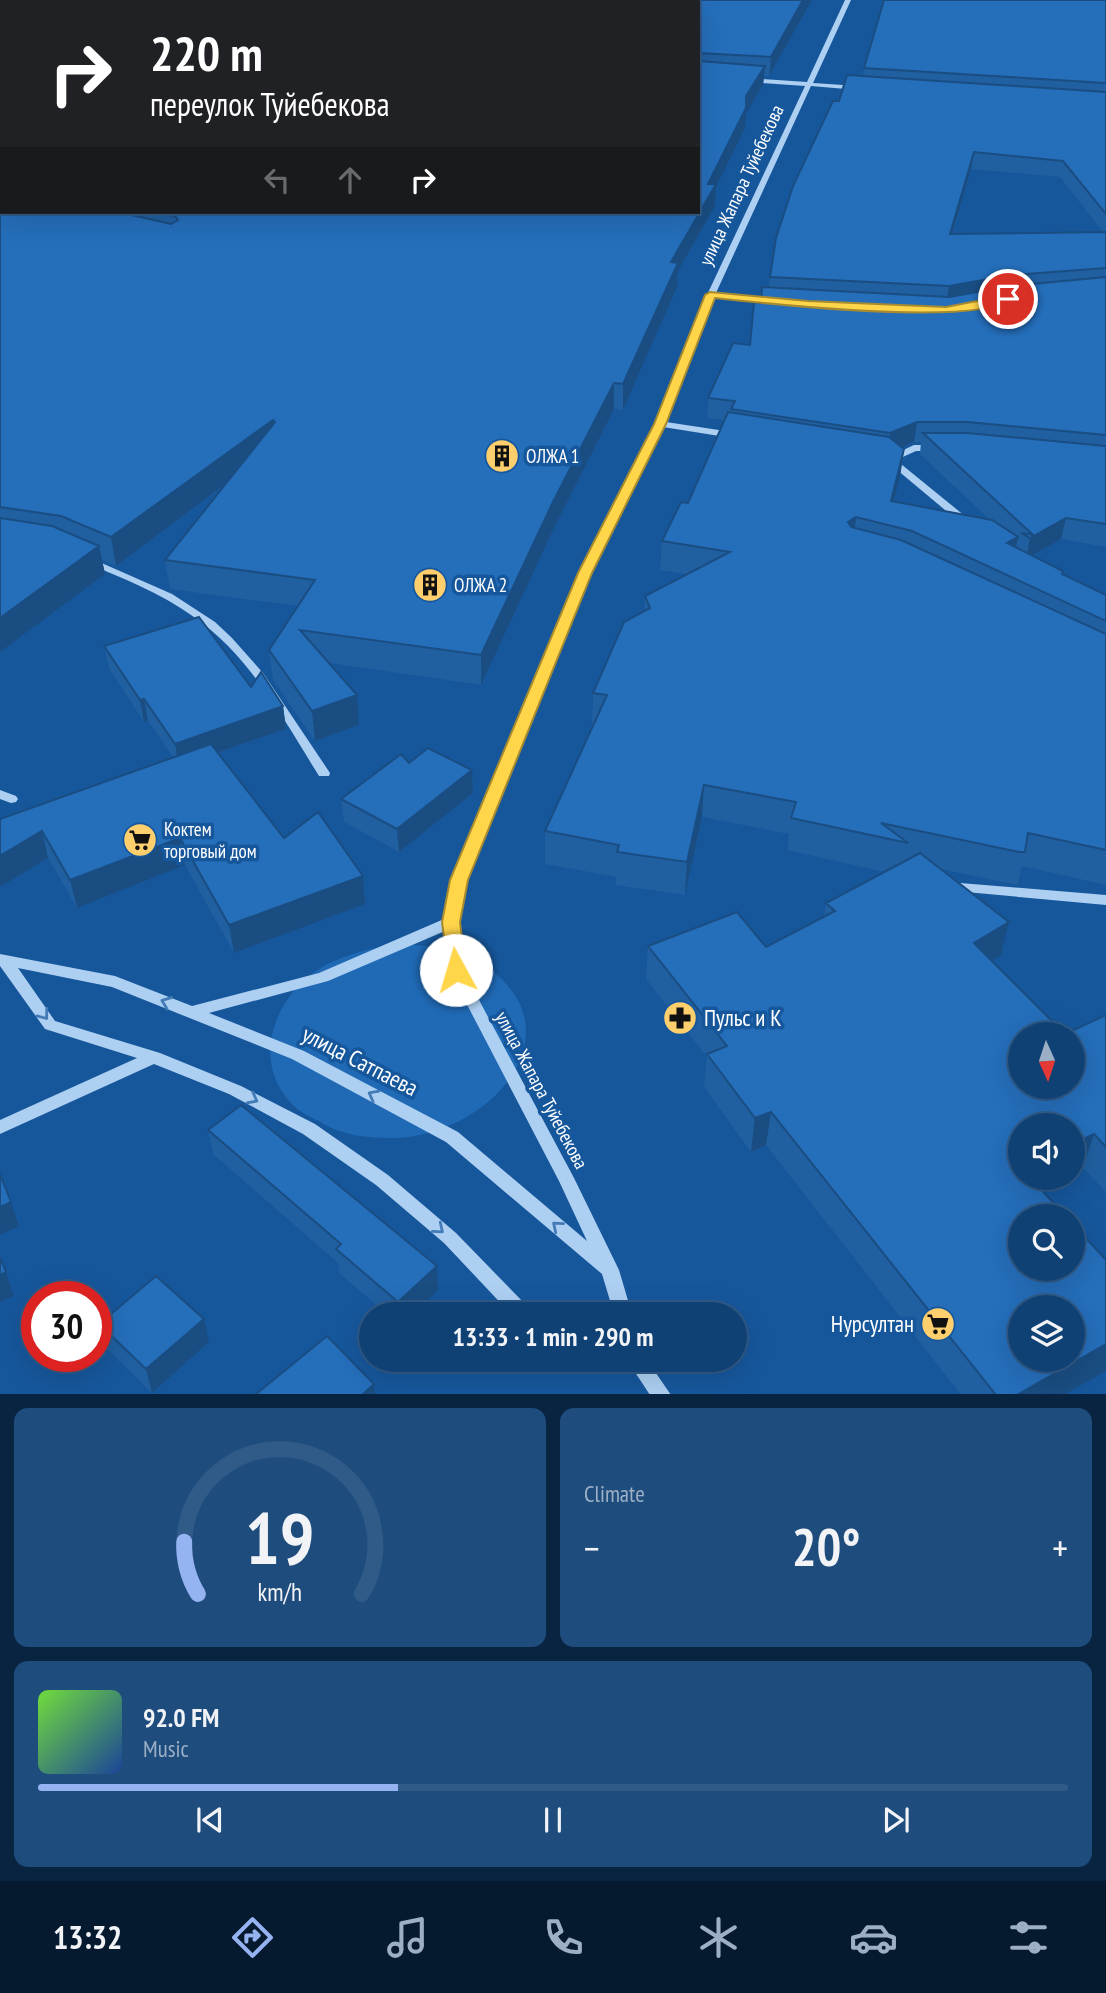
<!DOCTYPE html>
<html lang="en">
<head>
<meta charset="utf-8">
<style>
	body { margin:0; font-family:"PT Sans Narrow",sans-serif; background:#1e4c7d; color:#f1f3f6; height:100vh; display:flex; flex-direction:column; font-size:26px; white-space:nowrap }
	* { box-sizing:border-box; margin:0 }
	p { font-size:23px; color:#9cafc5 }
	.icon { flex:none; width:38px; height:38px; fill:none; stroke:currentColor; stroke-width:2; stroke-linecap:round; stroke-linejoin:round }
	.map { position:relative; height:1394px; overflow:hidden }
	.drawer { display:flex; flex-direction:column; gap:14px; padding:14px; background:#092440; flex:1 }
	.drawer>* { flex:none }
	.top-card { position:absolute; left:0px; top:0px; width:700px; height:214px; box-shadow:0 7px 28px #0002,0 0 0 2px #305a87; background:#202124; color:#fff; overflow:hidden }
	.needle { width:46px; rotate:177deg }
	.buttons { position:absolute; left:1008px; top:1022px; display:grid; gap:14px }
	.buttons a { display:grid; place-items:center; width:77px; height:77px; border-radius:50%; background:#104175; box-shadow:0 7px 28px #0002,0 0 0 2px #305a87; font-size:35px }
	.speed { position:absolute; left:21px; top:1281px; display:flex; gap:14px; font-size:35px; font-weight:700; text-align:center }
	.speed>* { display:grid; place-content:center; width:91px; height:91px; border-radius:50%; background:#104175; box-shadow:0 7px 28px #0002,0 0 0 2px #305a87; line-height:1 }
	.speed .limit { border:10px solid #d22; background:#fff; color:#111 }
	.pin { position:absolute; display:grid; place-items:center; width:60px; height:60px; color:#fff; margin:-30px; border:4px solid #fff; border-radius:50%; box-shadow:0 2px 7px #0007 }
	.me { position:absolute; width:77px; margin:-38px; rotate:354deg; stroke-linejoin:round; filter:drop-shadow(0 0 5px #0008) }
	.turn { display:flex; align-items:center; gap:24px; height:147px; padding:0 35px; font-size:32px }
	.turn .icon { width:91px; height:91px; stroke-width:2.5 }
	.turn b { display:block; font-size:49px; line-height:60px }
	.lanes { display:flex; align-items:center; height:66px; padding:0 35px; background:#0003; justify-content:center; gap:35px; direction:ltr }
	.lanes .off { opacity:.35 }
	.big { font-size:52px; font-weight:800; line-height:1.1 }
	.drawer .card { flex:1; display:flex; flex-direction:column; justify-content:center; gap:10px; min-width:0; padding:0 24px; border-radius:14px; background:#1e4c7d }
	.drawer .dial { align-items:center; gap:0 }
	.dial svg { height:182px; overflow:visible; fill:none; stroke:#305a87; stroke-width:7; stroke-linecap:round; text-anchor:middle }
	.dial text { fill:#f1f3f6; stroke:none }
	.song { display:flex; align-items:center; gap:21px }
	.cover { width:84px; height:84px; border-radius:10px; background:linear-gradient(135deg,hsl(100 70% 55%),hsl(220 70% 35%)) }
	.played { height:7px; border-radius:4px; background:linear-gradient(90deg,#95b2f1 35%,#305a87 35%) }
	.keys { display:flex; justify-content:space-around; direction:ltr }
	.heat { display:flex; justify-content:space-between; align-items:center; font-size:38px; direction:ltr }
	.drawer .tiles { flex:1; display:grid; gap:14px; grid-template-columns:1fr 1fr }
	.card:last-child { grid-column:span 2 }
	.trip { position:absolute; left:359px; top:1302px; width:388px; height:70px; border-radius:35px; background:#104175; box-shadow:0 7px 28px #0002,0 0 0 2px #305a87; font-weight:800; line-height:70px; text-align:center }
	.menu { display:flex; height:112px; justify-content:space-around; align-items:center; background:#061a2f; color:#9cafc5 }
	.menu .icon { width:49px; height:49px }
	.menu .selected { color:#95b2f1 }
	.menu b { font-size:32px; color:#f1f3f6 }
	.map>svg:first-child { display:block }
	.green { fill:#1f69b5 }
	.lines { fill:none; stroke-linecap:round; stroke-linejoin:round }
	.minor { fill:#adcff2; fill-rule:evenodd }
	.wall { fill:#205fa0; fill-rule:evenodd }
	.shaded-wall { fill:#1a4d82 }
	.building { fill:#256eba; stroke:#1a4d82; stroke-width:2; fill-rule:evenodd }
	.oneway { stroke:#437bb6 }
	.route { fill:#ffd54a; stroke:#a68a30; stroke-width:2 }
	.labels { text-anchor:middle; stroke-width:7; stroke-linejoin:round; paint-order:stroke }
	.street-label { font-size:19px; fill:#fff; stroke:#16579c }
	.poi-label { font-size:19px; fill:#fff; stroke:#16579c; text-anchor:start }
	.near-poi-label { font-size:23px; fill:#fff; stroke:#16579c; text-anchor:start }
	.near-street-label { font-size:23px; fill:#fff; stroke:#16579c }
</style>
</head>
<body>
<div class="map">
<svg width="1106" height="1395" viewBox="0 0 1106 1395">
	<rect width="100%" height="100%" fill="#16579c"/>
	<path class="green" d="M 399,944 C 425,946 453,947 476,960 C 586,1025 494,1135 395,1138 C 368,1138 342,1136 319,1121 C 311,1117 302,1113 296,1108 C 248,1065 273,994 324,966 C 348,953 372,948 399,944 Z"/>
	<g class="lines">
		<path class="minor" d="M 165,0 L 171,0 L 172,2 L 166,2 Z
			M 845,0 L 851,0 L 813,83 L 858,86 L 861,88 L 858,90 L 811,86 L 716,293 L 775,298 L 779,301 L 775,304 L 714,298 L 666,422 L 732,432 L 737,435 L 732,438 L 663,427 L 591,573 L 466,880 L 458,922 L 463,970 L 574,1178 L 619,1270 L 632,1314 L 614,1314 L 602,1274 L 446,1142 L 292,1059 L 112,987 L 18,968 L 55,1021 L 160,1053 L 241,1086 L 315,1124 L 388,1175 L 456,1233 L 526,1305 L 533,1308 L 536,1314 L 511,1314 L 444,1243 L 376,1185 L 303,1134 L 229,1094 L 154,1064 L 0,1134 L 0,1120 L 137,1058 L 45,1029 L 0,966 L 0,954 L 115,976 L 192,1006 L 319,973 L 444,919 L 452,880 L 579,573 L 655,424 L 707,295 L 805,86 L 747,82 L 744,80 L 747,78 L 807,82 ZM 445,931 L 449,970 L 559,1181 L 587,1241 L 458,1132 L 304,1051 L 209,1013 L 328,981 Z
			M 914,445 L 935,445 L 940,448 L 935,451 L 916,451 L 896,460 L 971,521 L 972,523 L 971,525 L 963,525 L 884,459 Z
			M 88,557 L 172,594 L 215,622 L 232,638 L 263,673 L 330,773 L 329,776 L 319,776 C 284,720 250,656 194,617 C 161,593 122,578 84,562 L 83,560 L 84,558 Z
			M 0,790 L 16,796 L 18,799 L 16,802 L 11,803 L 0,799 Z
			M 960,883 L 1106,895 L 1106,905 L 955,891 L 953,888 L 955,885 Z
			M 627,1360 L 647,1360 L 671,1395 L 650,1395 Z"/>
	</g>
	<path class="wall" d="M 0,0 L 2,2 L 2,212 L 698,212 L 698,2 L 223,2 L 223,0 L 812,0 L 769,76 L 764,76 L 763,85 L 746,114 L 745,128 L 716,187 L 715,206 L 678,271 L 677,287 L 623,410 L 614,409 L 553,530 L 481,685 L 329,663 L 359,725 L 315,741 L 273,680 L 269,650 L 298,606 L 170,589 L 165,560 L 226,484 L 116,566 L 102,560 L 105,574 L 0,652 Z
		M 1106,0 L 1106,547 L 1061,539 L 1032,556 L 1062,574 L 1106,595 L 1106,885 L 1022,866 L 1017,885 L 941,869 L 1001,955 L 992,961 L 1065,1034 L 1106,1015 L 1106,1192 L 1083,1168 L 1020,1178 L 1063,1178 L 1040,1189 L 1106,1260 L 1106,1371 L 1064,1395 L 961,1395 L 766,1145 L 751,1152 L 704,1087 L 707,1057 L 646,979 L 648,946 L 766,947 L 824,916 L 826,903 L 884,872 L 787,850 L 789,834 L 702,817 L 685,895 L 616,885 L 616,877 L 545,864 L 545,831 L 593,724 L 592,724 L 593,693 L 644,612 L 645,596 L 686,574 L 660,570 L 662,541 L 688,503 L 724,420 L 707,418 L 708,398 L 750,345 L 761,302 L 762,287 L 769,287 L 770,277 L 839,101 L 863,76 L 864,68 ZM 971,169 L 1060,177 L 1103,232 L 953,234 ZM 914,442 L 921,442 L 920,454 L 989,519 L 894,501 L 900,477 L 904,449 L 902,447 Z
		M 104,646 L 251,687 L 283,706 L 286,729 L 218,753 L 284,838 L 363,876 L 365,904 L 234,953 L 185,865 L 77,908 L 48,858 L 0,887 L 0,819 L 173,757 L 148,721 L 144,722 L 109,668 Z
		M 472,770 L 473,793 L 399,852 L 344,822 L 341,799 Z
		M 208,1130 L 437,1266 L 438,1290 L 413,1314 L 387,1314 L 339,1273 L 338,1263 L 213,1154 Z
		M 99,1324 L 209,1342 L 152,1393 L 106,1348 Z"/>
	<path class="shaded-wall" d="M 803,0 L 812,0 L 769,76 L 771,57 Z
		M 765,66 L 763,85 L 746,114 L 745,128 L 716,187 L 715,206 L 678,271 L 677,287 L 623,410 L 623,384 L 671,262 L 708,184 L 746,96 Z
		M 974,152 L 971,169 L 947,252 L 950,234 Z
		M 1011,275 L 1008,293 L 946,304 L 949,286 Z
		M 614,383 L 614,409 L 553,530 L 481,685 L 481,655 L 553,502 Z
		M 273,420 L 276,446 L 116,566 L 111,537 Z
		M 917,422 L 914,442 L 888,453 L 890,433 Z
		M 904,449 L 900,477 L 888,525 L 891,501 Z
		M 856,517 L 853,546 L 848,522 Z
		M 1066,518 L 1061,539 L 1026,559 L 1030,538 Z
		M 1018,537 L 1013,566 L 1007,543 Z
		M 99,546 L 105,574 L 0,652 L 0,618 Z
		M 357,695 L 359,725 L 315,741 L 312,711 Z
		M 144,699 L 148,721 L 144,722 L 140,700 Z
		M 283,706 L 286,729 L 179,766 L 175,744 Z
		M 472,770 L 473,793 L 399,852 L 397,829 Z
		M 704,785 L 702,817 L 685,895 L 687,862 Z
		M 42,831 L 48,858 L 0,887 L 0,856 Z
		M 180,838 L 185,865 L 77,908 L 70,880 Z
		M 363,876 L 365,904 L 234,953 L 229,925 Z
		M 1009,922 L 1001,955 L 966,976 L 974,943 Z
		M 771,1112 L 766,1145 L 751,1152 L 755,1118 Z
		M 1094,1134 L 1083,1168 L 1073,1173 L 1073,1144 Z
		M 1020,1178 L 1063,1178 L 1013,1202 Z
		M 11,1202 L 19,1226 L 0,1235 L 0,1207 Z
		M 437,1266 L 438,1290 L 413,1314 L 399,1314 L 398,1302 Z
		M 6,1272 L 14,1296 L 0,1302 L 0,1275 Z
		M 204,1319 L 209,1342 L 152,1393 L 146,1369 Z
		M 1106,1344 L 1106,1371 L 1064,1395 L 1017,1395 Z
		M 374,1384 L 375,1395 L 362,1395 Z"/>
	<path class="building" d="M 0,0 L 156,0 L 156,2 L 2,2 L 2,193 L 0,194 Z
		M 229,0 L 803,0 L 771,57 L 698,53 L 698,2 L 230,2 Z
		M 884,0 L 1106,0 L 1106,83 L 864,68 Z
		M 698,59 L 699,61 L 765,66 L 746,96 L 746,108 L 708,184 L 716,184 L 671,262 L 678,263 L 623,384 L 614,383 L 553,502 L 481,655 L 300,630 L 357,695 L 312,711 L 269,650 L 315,580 L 165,560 L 275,422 L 273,420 L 111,537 L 61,516 L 0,507 L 0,202 L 2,202 L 2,212 L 118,212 L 171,224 L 178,220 L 176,217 L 157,212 L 698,212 Z
		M 847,75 L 1106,92 L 1106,214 L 1063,161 L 974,152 L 950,234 L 1106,232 L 1106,268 L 1011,275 L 949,286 L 770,277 L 776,238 L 793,186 L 833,101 L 839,101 Z
		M 1106,277 L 1106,435 L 968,422 L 917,422 L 890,433 L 731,409 L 735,401 L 708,398 L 733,343 L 750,345 L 754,302 L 761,303 L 762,287 L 949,297 L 1012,286 Z
		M 728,412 L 889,437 L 904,449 L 891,501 L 992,520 L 1018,537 L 1007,543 L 1063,571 L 1062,574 L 1106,595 L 1106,621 L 912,531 L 856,517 L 848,522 L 851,527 L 901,540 L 1106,634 L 1106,850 L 1028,833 L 1025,852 L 1019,852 L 881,823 L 908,843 L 791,818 L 796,802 L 704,785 L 687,862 L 617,852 L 619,845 L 545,831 L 607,695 L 593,693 L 624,622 L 650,608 L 645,596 L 730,552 L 662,541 L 681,502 L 688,503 Z
		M 923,433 L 967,433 L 1106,446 L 1106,524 L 1066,518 L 1030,538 L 1021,533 L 1033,535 Z
		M 0,518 L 52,526 L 99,546 L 0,618 Z
		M 199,617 L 251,687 L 261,672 L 283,706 L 175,744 L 144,699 L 140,700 L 104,646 Z
		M 211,744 L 284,838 L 318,812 L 363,876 L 229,925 L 180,838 L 70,880 L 42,831 L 0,856 L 0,819 Z
		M 428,748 L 472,770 L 397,829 L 341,799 L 401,754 L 409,763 Z
		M 920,853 L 1009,922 L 974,943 L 1065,1034 L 1106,1015 L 1106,1147 L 1094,1134 L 1073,1144 L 1073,1125 L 1020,1125 L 1020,1178 L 1030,1178 L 1066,1216 L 1020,1216 L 1020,1269 L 1073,1269 L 1073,1224 L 1106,1260 L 1106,1344 L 1017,1395 L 996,1395 L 771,1112 L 755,1118 L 707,1054 L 727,1046 L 648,946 L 737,912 L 766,947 L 835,911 L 826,903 ZM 1020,1034 L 1073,1034 L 1073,1087 L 1020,1087 ZM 1020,1307 L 1073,1307 L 1073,1360 L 1020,1360 Z
		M 241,1105 L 437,1266 L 398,1302 L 336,1249 L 341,1244 L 208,1130 Z
		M 0,1174 L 11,1202 L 0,1207 Z
		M 0,1257 L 6,1272 L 0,1275 Z
		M 156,1276 L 204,1319 L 146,1369 L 99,1324 Z
		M 327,1336 L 374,1384 L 362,1395 L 255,1395 Z"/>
	<defs><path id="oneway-chevron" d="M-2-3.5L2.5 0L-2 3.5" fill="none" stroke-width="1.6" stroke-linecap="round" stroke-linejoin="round" transform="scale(1.75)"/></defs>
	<g class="oneway">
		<use href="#oneway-chevron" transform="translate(166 1002) rotate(-159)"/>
		<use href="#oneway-chevron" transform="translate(44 1015) rotate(53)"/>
		<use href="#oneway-chevron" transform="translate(373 1095) rotate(-152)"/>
		<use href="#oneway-chevron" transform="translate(253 1099) rotate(28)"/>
		<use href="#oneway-chevron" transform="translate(557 1226) rotate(-140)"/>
		<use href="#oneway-chevron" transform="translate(439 1229) rotate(40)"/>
	</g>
	<path class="route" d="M 710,292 L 808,301 L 946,307 L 1008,295 L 1013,299 C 973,327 771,304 715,298 L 666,424 L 592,573 L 468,880 L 460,922 L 466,970 L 456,977 L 449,975 L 442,922 L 450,880 L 578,573 L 654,424 L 705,295 Z"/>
	<defs>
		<g id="building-disc" transform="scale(1.75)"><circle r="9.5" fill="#ffcf6e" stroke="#16579c"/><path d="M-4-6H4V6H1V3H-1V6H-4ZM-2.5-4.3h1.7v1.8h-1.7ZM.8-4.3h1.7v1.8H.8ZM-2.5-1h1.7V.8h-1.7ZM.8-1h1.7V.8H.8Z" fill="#111"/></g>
		<g id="supermarket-disc" transform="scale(1.75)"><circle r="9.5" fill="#ffcf6e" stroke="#16579c"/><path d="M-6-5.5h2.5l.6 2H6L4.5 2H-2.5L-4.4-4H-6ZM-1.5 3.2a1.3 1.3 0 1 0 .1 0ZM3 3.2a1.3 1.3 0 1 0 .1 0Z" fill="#111"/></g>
		<g id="pharmacy-disc" transform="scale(1.75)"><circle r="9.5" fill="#ffcf6e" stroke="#16579c"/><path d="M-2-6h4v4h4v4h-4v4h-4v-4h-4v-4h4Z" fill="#111"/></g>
	</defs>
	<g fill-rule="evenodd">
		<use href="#building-disc" x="502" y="456"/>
		<use href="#building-disc" x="430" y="585"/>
		<use href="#supermarket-disc" x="140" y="840"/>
		<use href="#pharmacy-disc" x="680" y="1018"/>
		<use href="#supermarket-disc" x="938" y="1324"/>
	</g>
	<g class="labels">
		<g class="street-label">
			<text transform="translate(741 185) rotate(-65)" y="7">улица Жапара Туйебекова</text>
			<text transform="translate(542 1090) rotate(62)" y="7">улица Жапара Туйебекова</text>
		</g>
		<g class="poi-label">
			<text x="526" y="463">ОЛЖА 1</text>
			<text x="454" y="592">ОЛЖА 2</text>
			<text x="164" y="836">Коктем<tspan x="164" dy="22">торговый дом</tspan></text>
		</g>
		<g class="near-poi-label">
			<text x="704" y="1026">Пульс и К</text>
			<text x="914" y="1332" text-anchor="end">Нурсултан</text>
		</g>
		<g class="near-street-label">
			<text transform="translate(360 1061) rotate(27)" y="8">улица Сатпаева</text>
		</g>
	</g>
</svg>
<div class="buttons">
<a><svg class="needle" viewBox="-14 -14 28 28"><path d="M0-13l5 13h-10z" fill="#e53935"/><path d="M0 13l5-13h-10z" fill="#9cafc5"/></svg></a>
<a><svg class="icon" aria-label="sound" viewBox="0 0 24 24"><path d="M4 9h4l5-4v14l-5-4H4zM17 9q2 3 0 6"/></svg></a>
<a><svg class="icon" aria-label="search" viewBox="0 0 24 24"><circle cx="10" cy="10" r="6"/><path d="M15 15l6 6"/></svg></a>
<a><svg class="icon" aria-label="layers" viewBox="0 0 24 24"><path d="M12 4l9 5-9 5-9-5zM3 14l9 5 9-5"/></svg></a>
</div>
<div class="speed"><div class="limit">30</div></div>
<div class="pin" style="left:1008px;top:299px;background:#d93025"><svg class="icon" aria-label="arrive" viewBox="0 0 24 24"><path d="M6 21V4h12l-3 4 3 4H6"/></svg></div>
<svg class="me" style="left:456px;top:970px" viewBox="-20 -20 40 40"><circle r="19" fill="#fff"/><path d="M0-13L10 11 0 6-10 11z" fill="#ffd54a"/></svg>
<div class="trip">13:33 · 1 min · 290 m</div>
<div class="top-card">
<div class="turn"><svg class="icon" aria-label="right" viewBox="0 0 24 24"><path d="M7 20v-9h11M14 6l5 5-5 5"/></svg><div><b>220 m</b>переулок Туйебекова</div></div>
<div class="lanes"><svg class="icon off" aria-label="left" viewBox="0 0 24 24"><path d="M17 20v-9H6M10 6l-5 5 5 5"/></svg><svg class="icon off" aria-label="ahead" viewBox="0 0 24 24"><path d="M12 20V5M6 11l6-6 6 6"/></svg><svg class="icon" aria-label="right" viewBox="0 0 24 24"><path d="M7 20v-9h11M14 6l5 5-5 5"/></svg></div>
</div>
</div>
<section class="drawer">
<div class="tiles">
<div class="card dial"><svg viewBox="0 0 100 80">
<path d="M14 69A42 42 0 1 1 86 69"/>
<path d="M14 69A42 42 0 0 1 8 46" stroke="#95b2f1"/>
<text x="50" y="56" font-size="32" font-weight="700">19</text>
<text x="50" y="72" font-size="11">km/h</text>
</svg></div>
<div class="card"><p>Climate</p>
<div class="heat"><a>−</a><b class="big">20°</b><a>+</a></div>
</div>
<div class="card">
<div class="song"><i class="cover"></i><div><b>92.0 FM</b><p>Music</p></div></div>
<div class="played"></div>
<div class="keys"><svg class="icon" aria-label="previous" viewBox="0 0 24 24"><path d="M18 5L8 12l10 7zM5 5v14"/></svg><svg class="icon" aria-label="pause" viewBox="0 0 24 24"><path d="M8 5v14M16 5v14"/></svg><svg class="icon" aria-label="next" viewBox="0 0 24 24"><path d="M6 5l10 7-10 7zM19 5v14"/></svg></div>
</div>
</div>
</section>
<nav class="menu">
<b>13:32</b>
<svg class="icon selected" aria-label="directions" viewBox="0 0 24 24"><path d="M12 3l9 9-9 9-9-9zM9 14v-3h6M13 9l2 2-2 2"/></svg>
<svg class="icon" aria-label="music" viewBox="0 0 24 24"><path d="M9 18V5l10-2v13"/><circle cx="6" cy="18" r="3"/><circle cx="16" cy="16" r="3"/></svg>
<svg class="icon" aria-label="phone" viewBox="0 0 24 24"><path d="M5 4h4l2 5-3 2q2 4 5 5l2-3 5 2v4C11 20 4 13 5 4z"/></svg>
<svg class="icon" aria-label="climate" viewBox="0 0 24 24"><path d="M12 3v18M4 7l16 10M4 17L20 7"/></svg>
<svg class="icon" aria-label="car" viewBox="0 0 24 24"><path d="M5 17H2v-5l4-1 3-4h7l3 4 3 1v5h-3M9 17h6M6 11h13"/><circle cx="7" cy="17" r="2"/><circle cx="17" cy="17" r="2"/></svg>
<svg class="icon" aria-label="filters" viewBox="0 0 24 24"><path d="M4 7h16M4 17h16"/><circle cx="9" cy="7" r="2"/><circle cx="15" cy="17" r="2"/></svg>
</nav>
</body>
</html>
